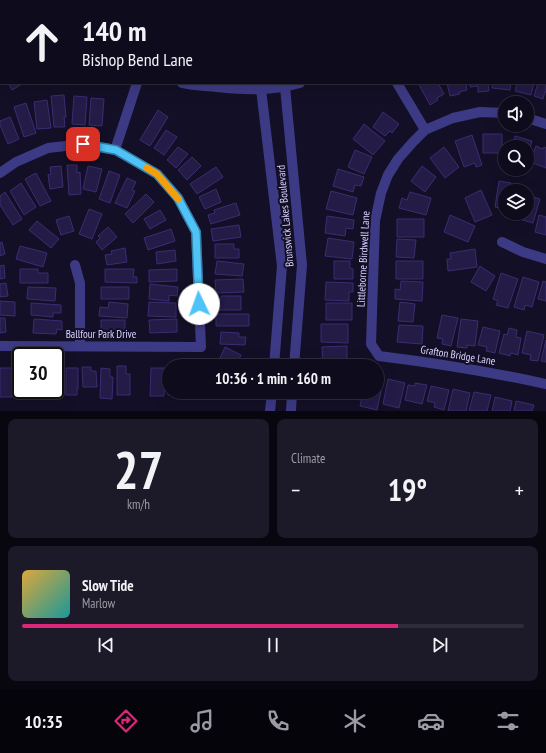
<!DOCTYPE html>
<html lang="en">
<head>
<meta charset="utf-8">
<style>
	body { margin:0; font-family:"PT Sans Narrow",sans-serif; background:#1c1929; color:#f1f3f6; height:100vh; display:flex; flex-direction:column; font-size:15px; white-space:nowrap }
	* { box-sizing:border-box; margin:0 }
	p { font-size:13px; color:#9b9ba3 }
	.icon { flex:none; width:22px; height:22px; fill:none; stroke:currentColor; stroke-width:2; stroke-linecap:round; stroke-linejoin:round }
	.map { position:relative; height:411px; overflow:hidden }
	.drawer { display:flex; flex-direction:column; gap:8px; padding:8px; background:#08060f; flex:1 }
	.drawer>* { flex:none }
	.top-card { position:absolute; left:0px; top:0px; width:546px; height:84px; box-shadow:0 4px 16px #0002,0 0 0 1px #2e2b3b; background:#0e0b1c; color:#f1f3f6; overflow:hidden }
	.tools { position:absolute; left:498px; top:96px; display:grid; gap:8px }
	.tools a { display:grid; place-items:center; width:36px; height:36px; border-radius:50%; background:#0e0b1c; box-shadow:0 4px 16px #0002,0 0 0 1px #2e2b3b; font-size:20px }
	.speed { position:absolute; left:12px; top:347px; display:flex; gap:8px; font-size:20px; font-weight:700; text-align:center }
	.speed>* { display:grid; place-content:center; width:52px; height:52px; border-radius:50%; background:#0e0b1c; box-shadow:0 4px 16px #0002,0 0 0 1px #2e2b3b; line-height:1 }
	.speed .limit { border:2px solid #111; border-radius:6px; background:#fff; color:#111 }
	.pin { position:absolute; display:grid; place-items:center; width:34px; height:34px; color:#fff; margin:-17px; border-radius:8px; box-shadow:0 2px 6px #0006 }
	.me { position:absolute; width:44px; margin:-22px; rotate:357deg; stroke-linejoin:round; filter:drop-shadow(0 0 3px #0008) }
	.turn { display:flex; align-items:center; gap:14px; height:84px; padding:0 16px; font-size:18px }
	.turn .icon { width:52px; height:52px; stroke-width:2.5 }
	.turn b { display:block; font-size:28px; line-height:34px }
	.big { font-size:30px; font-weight:600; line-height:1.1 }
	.drawer .tile { flex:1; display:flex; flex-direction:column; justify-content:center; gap:6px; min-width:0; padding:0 14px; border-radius:8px; background:#1c1929 }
	.drawer .dial { align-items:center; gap:0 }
	.dial b { font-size:52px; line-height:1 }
	.song { display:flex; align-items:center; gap:12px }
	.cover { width:48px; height:48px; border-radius:6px; background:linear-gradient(135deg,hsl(40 70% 55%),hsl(180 70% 35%)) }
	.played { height:4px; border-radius:2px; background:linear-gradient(90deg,#db2777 75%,#2e2b3b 75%) }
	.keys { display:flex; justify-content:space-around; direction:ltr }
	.heat { display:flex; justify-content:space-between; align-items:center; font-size:22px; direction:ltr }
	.drawer .tiles { flex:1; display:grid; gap:8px; grid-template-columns:1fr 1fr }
	.tile:last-child { grid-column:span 2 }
	.trip { position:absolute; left:162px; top:359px; width:222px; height:40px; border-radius:20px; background:#0e0b1c; box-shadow:0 4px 16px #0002,0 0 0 1px #2e2b3b; font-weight:600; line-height:40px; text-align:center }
	.dock { display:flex; height:64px; justify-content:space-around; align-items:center; background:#06040b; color:#9b9ba3 }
	.dock .icon { width:28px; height:28px }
	.dock .active { color:#db2777 }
	.dock b { font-size:18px; color:#f1f3f6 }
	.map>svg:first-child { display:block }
	.building { fill:#241b47; stroke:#3b2d73 }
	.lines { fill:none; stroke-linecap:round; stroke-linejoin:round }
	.street { stroke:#3d3a85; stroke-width:10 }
	.route-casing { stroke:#337fa1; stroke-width:10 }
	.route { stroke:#4fc3f7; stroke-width:7 }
	.slow { stroke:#f59e0b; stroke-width:7 }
	.labels { text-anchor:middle; stroke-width:4; stroke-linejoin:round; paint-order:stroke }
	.street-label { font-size:11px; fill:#d9d4ff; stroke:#130f26 }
</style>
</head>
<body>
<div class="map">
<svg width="546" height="411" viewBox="0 0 546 411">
	<rect width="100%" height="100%" fill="#130f26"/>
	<path class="building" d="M 545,71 L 546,72 L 546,92 L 545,92 L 543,99 L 534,96 L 538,83 L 545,83 Z
		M 8,83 L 21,83 L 22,84 L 12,90 Z
		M 418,83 L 438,83 L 444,94 L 437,98 L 438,100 L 430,105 Z
		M 447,83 L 466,83 L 467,90 L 459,92 L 460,94 L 450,96 Z
		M 470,83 L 488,83 L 489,91 L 478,92 L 478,86 L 470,87 Z
		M 492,83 L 511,83 L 510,90 L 492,88 Z
		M 517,83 L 534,83 L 531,95 L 515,91 Z
		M 64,95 L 66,117 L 64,117 L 65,127 L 54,127 L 51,96 Z
		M 74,96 L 87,97 L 85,125 L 72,124 Z
		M 91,98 L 104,99 L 102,126 L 89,125 Z
		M 47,100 L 51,128 L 37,129 L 34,102 Z
		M 26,103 L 36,133 L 24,137 L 14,107 Z
		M 158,110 L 168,117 L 150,146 L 140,140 Z
		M 383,112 L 399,124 L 392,133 L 390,131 L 385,136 L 373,127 Z
		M 10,117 L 19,139 L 8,144 L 0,125 L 0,121 Z
		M 364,124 L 385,141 L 373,155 L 353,139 Z
		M 166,130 L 177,137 L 164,155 L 154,148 Z
		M 483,134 L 502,134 L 502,153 L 483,153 Z
		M 472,135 L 482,165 L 476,167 L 475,163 L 464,167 L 455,141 Z
		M 515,136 L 532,141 L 527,157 L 527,147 L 512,147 Z
		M 536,146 L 543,149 L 544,147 L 546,148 L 546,168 L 530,162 Z
		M 178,147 L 188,154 L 176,168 L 167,160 Z
		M 444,147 L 459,167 L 445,178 L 430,158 Z
		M 355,150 L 372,157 L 364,174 L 348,167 Z
		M 192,157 L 201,166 L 187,180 L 178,170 Z
		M 67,165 L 77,165 L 77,173 L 80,172 L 81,194 L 69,195 Z
		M 61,166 L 63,187 L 50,189 L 48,175 L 51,174 L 50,167 Z
		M 88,166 L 102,169 L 96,192 L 83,189 Z
		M 422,166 L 436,177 L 425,192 L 411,181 Z
		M 216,167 L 223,177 L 197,194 L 190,184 Z
		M 338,169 L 364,177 L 361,186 L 355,185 L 353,192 L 333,186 Z
		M 109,171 L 120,175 L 110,203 L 99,199 Z
		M 36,173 L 51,201 L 40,206 L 25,179 Z
		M 127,178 L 136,182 L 132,190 L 135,191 L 127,208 L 115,203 Z
		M 499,181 L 511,183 L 510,188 L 516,189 L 515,191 L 505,191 L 505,213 L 512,213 L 511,216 L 502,214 L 503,209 L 495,207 Z
		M 21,183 L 36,207 L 24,215 L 10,191 Z
		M 216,189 L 221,202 L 205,209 L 199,197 Z
		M 481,190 L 492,215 L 475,222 L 465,198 Z
		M 331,191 L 357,198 L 353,215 L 326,209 Z
		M 5,192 L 22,219 L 13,225 L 0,205 L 0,196 Z
		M 410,192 L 431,198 L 426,215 L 399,208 L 402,198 L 407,200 Z
		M 146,194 L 154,202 L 133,223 L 125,214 Z
		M 527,195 L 540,199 L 533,223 L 516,218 L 518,213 L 527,213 Z
		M 236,203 L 240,215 L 211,224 L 208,215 L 215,213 L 214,210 Z
		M 89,209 L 102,214 L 92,239 L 79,234 Z
		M 160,210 L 166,220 L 150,229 L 144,219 Z
		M 450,215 L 475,226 L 468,242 L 444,232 Z
		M 539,215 L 546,217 L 546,235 L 535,232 Z
		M 69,216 L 74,231 L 61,235 L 56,220 Z
		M 327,216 L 354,220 L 353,229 L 346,228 L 345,236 L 325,233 Z
		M 397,219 L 424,219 L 424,237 L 397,237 Z
		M 37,221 L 59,239 L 51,248 L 29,230 Z
		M 239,225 L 241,237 L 213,241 L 211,229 Z
		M 108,227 L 117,237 L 102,250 L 96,242 L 100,238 L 98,236 Z
		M 171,229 L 175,241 L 148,250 L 144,238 Z
		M 328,238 L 354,242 L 352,259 L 325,256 Z
		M 397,239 L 416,240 L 414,258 L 396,257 Z
		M 2,242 L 5,254 L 0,256 L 0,243 Z
		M 215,244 L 234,244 L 234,249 L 239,249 L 239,258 L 215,258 Z
		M 20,246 L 47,253 L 43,267 L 16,259 Z
		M 125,248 L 127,262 L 107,265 L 105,255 L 112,254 L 111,251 Z
		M 475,249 L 477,267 L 448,271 L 447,259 L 451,259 L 450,253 Z
		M 175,250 L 176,261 L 157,264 L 156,252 Z
		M 217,261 L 244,264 L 242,276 L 215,274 Z
		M 334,261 L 350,261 L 350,268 L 353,269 L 353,279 L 334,279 Z
		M 396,261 L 423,261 L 423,279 L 396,279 Z
		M 4,265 L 5,278 L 0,279 L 0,266 Z
		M 480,266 L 495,276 L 486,291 L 471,282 Z
		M 20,269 L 38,269 L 38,273 L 48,273 L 48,283 L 20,283 Z
		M 105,269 L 134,269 L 133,277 L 137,277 L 137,283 L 105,282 Z
		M 177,269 L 177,281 L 149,282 L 149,270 Z
		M 501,273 L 518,279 L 508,308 L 496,305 L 498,301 L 493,299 Z
		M 523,277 L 539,282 L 532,307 L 525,305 L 524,310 L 514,307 Z
		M 243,279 L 244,292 L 216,293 L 215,280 Z
		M 401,281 L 423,282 L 422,301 L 395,299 L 395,289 L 400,290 Z
		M 543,281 L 546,282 L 546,301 L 538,299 Z
		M 326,282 L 353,283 L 353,292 L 349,292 L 349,301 L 325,300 Z
		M 6,283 L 8,296 L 0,297 L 0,284 Z
		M 150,284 L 178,287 L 177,296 L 169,295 L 169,301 L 149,299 Z
		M 28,287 L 56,288 L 55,301 L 27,299 Z
		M 101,287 L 129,287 L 129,299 L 101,299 Z
		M 221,296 L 241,296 L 241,310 L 215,310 L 215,300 L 221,300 Z
		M 0,301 L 15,302 L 15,316 L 0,315 Z
		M 109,302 L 128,304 L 127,318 L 99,316 L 100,307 L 108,308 Z
		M 149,302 L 176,303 L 176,317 L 148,316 Z
		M 400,302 L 415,304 L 413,322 L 398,321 Z
		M 31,303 L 61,305 L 61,313 L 53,313 L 53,317 L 31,315 Z
		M 326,303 L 352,303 L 352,320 L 326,320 Z
		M 216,314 L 249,314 L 249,326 L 216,326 Z
		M 442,315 L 458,318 L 451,346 L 442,344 L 443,339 L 437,338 Z
		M 0,318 L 5,318 L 6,332 L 0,333 Z
		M 34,319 L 62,321 L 62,330 L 57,329 L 56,334 L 33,333 Z
		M 177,319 L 177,332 L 150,333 L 149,320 Z
		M 461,319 L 478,321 L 475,346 L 467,345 L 467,348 L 457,347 Z
		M 101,320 L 125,320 L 125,332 L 101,332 Z
		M 321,324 L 348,324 L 348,343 L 321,342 Z
		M 399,325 L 423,326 L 422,344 L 397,342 Z
		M 483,327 L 500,331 L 495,353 L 486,351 L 487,347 L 478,345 Z
		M 509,328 L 517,330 L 516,337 L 521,338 L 518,355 L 511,353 L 510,356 L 499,353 L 504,334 L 507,335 Z
		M 527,331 L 544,335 L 538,361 L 530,360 L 531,355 L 522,353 Z
		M 221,332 L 239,333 L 239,337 L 246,337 L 245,345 L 220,344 Z
		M 546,340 L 546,362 L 541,361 Z
		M 347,346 L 347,364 L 323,365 L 322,347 Z
		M 225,347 L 241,355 L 236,366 L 232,366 L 219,360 Z
		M 168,365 L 177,365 L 169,366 L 169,392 L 181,392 L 181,395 L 168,395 Z
		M 117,366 L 126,366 L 126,374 L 130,374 L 130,395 L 117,395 Z
		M 15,367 L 21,367 L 21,390 L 29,390 L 29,394 L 15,394 Z
		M 82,367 L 91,367 L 91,371 L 96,371 L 97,387 L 83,387 Z
		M 0,368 L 12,368 L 12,397 L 0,397 Z
		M 66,368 L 78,368 L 78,389 L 77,389 L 77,395 L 66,395 Z
		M 101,368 L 110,369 L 110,377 L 113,377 L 112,399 L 100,398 Z
		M 151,368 L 165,368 L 164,396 L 150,396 Z
		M 55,369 L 63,369 L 63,396 L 49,397 L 49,390 L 55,390 Z
		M 388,379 L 405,383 L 399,408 L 383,404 Z
		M 377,381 L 383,382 L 377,410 L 360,406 L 363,392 L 377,392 Z
		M 415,383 L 427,385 L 422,404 L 405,400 L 408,385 L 415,386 Z
		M 431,386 L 449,390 L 444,410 L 434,407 L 435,403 L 427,401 Z
		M 453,389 L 470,393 L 466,411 L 448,411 Z
		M 474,392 L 491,395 L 487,411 L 469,411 Z
		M 495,397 L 512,401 L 510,411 L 492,411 Z
		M 516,401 L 534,405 L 532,411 L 514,411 Z"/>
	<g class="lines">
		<path class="street" d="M 13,0 L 14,1
			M 467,1 L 468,0
			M 182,83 C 193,86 205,86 216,87 C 246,90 272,91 300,83
			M 397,83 L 425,130
			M 285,87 L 302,265 L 294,366
			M 261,89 L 282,266 L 274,366
			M 505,113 L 480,112 L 453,118 L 425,130 L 413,142 L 398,159 L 388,175 L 381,193 L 375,221 L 371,344 L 379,356 C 435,363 491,372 546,384
			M 527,118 L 546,124
			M 115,150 L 137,83
			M 0,173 L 16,162 L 48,148 L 83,144 L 115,150 L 157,174 L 178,198 L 196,232 L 201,347 L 0,346
			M 502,242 L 523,252 L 546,259
			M 75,265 L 80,283 L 80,346
			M 270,411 L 272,392
			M 291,411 L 292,392"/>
	</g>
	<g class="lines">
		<g class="route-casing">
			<path id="route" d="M 83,144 L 116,150 L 157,174 L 178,198 L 196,232 L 199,304"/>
		</g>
		<use href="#route" class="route"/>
		<path class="slow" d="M 147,168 L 157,174 L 178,199"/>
	</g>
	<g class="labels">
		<g class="street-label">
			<text transform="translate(285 216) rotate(-95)" y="4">Brunswick Lakes Boulevard</text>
			<text transform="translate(363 259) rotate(-87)" y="4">Littleborne Birdwell Lane</text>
			<text x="101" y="338">Ballfour Park Drive</text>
			<text transform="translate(458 355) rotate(9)" y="4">Grafton Bridge Lane</text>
		</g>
	</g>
</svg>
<div class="tools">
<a><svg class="icon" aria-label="sound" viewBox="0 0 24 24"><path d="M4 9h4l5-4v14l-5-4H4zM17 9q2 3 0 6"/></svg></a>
<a><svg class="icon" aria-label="search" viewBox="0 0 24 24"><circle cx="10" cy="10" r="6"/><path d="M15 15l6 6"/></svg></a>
<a><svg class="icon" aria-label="layers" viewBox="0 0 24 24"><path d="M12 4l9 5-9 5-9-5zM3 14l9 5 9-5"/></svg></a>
</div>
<div class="speed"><div class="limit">30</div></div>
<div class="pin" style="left:83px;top:144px;background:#d93025"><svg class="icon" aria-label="arrive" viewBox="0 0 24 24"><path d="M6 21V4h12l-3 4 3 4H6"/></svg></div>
<svg class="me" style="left:199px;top:304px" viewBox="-20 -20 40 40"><circle r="19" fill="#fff"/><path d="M0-13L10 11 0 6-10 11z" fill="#4fc3f7"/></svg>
<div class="trip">10:36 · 1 min · 160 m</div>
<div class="top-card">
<div class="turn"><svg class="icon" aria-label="ahead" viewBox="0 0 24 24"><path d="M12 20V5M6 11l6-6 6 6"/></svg><div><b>140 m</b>Bishop Bend Lane</div></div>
</div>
</div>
<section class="drawer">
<div class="tiles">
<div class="tile dial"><b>27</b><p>km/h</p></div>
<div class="tile"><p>Climate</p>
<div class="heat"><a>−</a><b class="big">19°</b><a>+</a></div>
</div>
<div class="tile">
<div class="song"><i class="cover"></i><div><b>Slow Tide</b><p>Marlow</p></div></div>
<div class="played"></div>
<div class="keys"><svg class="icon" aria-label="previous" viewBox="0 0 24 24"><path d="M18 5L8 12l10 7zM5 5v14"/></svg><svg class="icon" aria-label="pause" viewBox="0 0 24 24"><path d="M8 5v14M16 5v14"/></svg><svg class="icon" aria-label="next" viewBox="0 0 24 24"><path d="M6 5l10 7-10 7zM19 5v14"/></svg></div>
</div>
</div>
</section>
<nav class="dock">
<b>10:35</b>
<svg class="icon active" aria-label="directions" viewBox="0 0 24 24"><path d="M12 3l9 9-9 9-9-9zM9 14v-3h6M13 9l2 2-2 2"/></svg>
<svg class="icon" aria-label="music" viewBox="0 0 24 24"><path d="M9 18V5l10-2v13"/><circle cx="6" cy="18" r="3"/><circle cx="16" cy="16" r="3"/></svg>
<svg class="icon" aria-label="phone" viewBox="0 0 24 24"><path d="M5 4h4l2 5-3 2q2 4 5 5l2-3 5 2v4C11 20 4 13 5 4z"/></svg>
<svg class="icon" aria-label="climate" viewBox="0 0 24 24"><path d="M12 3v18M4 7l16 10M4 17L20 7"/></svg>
<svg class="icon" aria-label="car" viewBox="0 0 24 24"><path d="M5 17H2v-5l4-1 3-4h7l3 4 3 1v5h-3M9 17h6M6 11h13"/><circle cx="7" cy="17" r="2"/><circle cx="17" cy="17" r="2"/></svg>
<svg class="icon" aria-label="filters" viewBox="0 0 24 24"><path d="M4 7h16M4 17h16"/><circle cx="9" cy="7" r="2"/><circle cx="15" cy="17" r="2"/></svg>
</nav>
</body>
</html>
